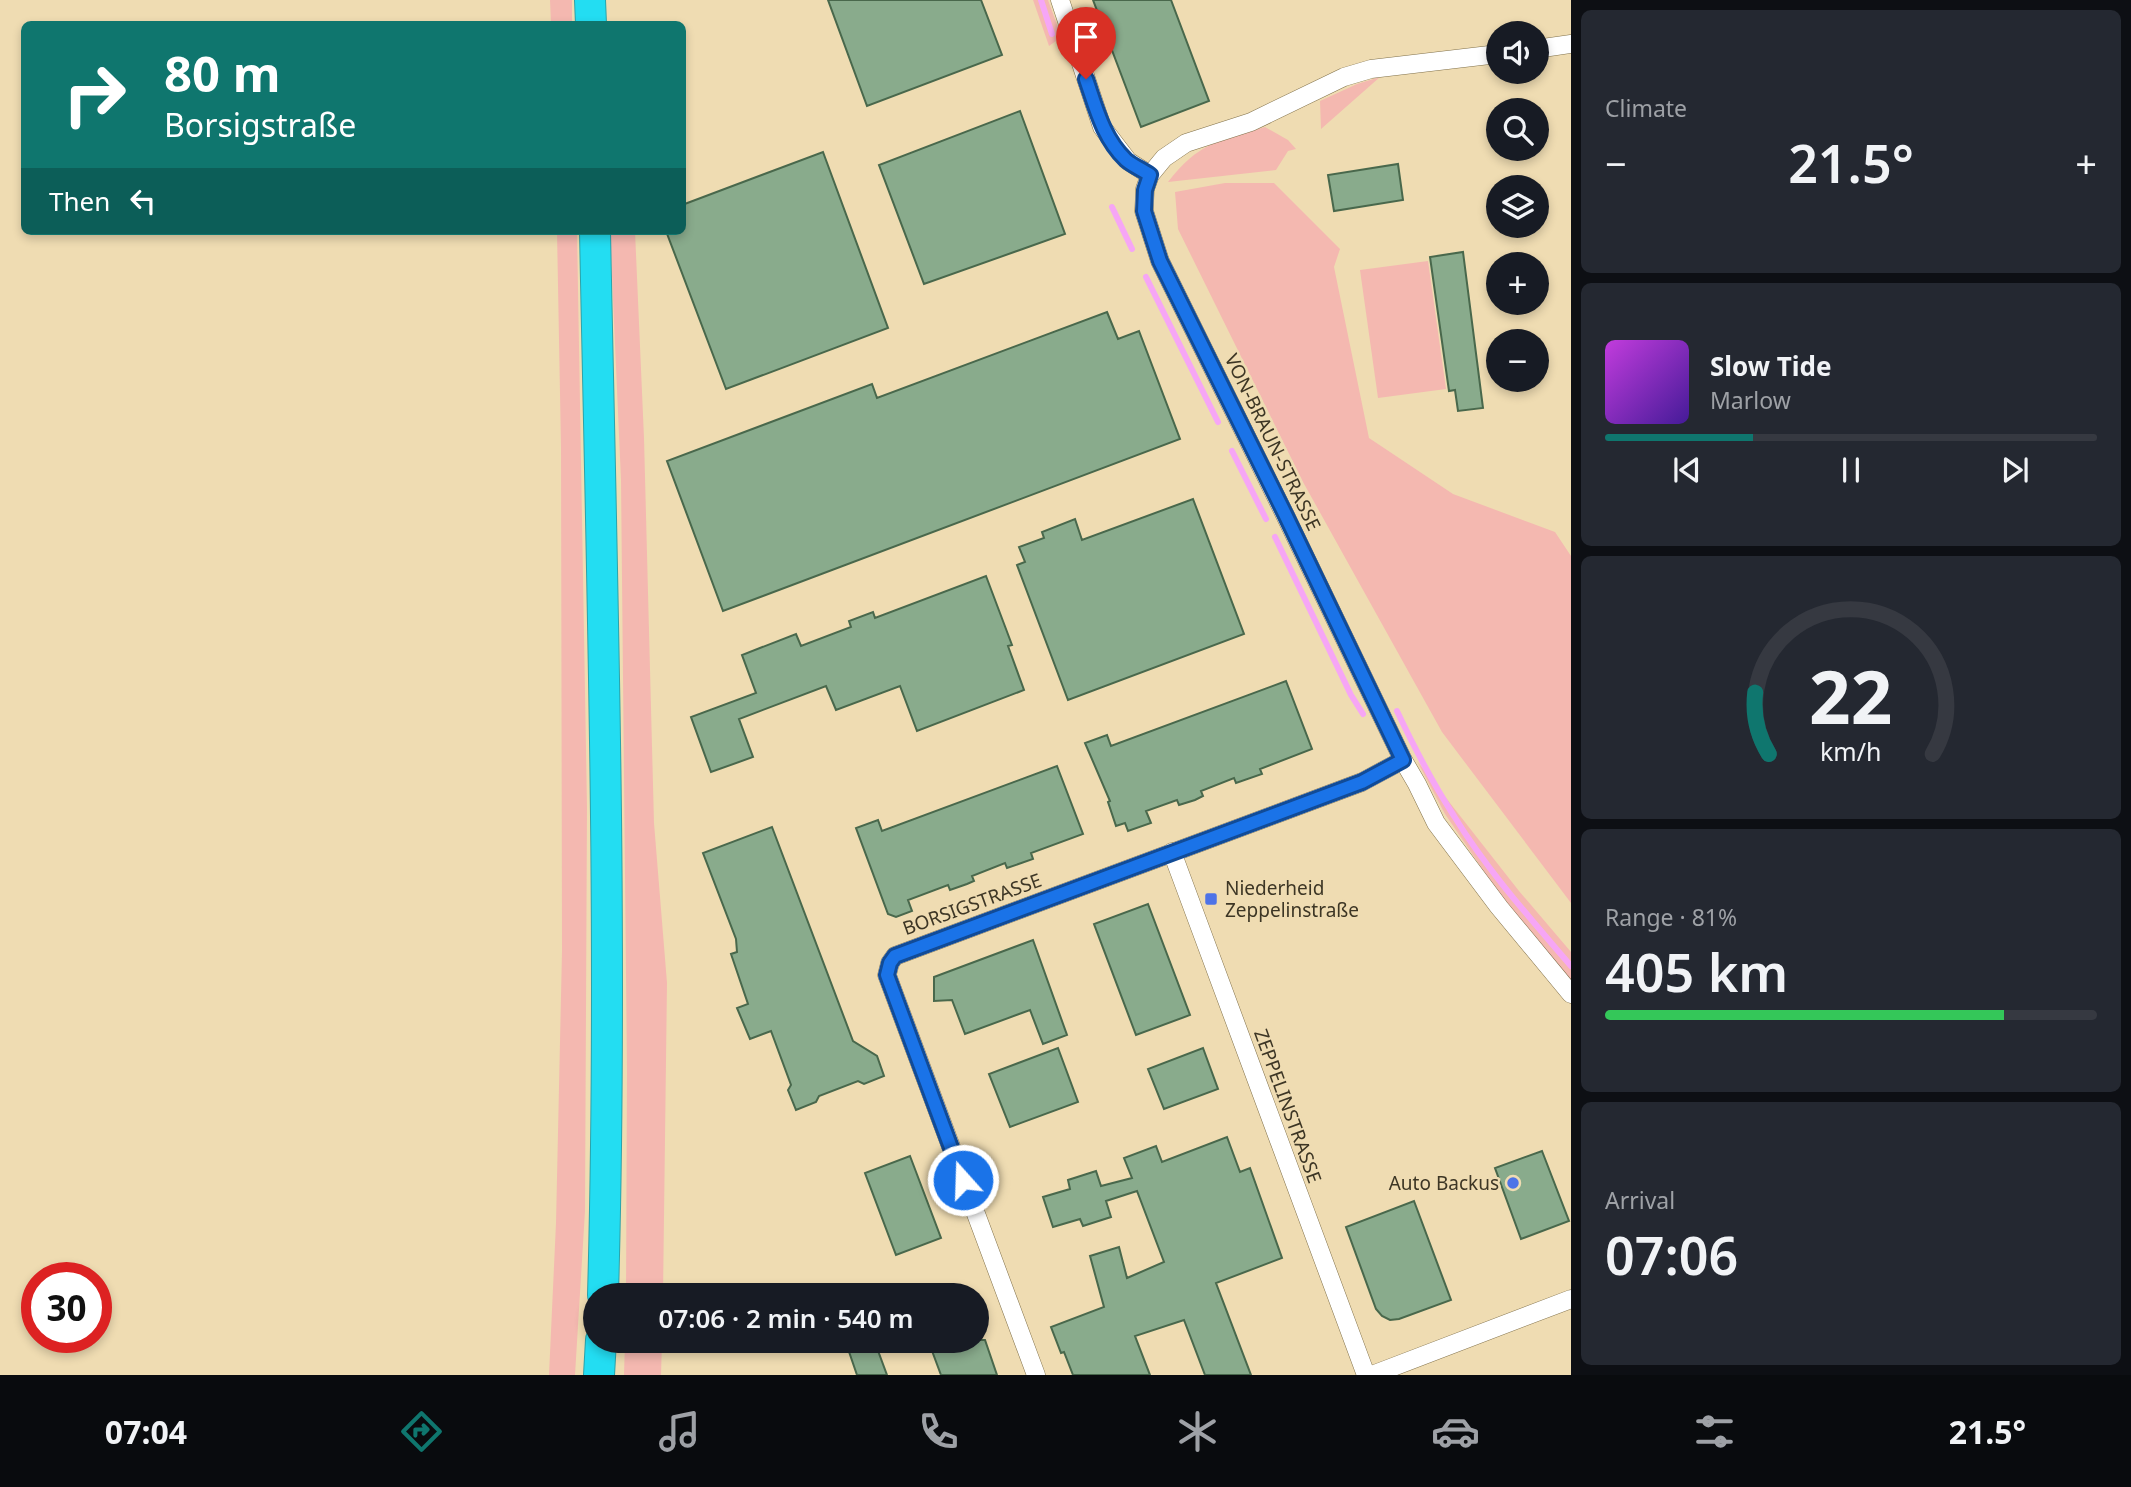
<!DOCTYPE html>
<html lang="en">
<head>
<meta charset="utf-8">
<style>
	body { margin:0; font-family:"Noto Sans",sans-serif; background:#242831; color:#f1f3f6; height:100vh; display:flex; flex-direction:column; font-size:26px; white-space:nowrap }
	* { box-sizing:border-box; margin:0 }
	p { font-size:23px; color:#9ea1a6 }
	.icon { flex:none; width:38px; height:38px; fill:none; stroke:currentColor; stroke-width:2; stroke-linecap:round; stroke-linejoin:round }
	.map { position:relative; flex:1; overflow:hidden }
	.details { display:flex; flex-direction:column; gap:10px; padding:10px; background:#0d0f14; width:560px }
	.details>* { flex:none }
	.top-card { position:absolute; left:21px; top:21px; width:665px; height:214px; border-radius:10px; box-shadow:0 4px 10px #0003; background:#0f766e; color:#fff; overflow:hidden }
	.controls { position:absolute; left:1486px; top:21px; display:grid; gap:14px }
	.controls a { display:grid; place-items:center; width:63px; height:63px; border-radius:50%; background:#171b24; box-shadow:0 4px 10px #0003; font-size:35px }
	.speed { position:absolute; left:21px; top:1262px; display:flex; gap:14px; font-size:35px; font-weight:700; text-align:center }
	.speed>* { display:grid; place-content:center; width:91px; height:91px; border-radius:50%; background:#171b24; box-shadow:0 4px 10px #0003; line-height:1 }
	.speed .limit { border:10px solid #d22; background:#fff; color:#111 }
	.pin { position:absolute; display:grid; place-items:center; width:60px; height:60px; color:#fff; margin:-72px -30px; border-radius:50% 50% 50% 0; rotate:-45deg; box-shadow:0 0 7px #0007 }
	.pin .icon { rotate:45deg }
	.me { position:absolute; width:77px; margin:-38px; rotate:340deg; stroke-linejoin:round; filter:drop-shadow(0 0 5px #0008) }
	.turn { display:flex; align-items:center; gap:24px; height:147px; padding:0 28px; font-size:32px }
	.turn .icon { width:91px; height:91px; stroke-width:2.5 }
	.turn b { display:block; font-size:49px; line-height:60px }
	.then { display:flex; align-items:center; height:66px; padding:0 28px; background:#0003; gap:14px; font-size:26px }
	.big { font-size:52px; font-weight:600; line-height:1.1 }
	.details .widget { flex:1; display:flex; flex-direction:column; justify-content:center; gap:10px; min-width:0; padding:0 24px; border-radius:10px; background:#242831 }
	.details .dial { align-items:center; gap:0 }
	.dial svg { height:182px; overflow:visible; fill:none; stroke:#363941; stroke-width:7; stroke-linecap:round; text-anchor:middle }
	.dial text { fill:#f1f3f6; stroke:none }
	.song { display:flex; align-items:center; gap:21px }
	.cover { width:84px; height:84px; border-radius:10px; background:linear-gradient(135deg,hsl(290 70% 55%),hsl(260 70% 35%)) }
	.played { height:7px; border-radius:4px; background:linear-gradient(90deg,#0f766e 30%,#363941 30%) }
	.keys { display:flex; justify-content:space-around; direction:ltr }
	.heat { display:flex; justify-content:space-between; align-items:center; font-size:38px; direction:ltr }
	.charge { height:10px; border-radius:5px; background:linear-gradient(90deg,#34c759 81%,#363941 0) }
	.trip { position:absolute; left:583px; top:1283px; width:406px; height:70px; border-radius:35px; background:#171b24; box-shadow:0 4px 10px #0003; font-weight:600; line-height:70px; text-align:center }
	.dock { display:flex; height:112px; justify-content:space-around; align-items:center; background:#090b0e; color:#9ea1a6 }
	.dock .icon { width:49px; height:49px }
	.dock .current { color:#0f766e }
	.dock b { font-size:32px; color:#f1f3f6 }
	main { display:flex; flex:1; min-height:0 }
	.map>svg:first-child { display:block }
	.green { fill:#f4b8b0 }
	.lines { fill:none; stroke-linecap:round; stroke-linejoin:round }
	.stream { stroke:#f6a6f5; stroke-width:6 }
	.building { fill:#89ab8c; stroke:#49684c; stroke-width:2 }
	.street-casing { stroke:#81714a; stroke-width:19 }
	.highway-casing { stroke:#2ca3aa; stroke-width:32 }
	.street { stroke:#fff; stroke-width:18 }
	.highway { stroke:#23ddf2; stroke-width:30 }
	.route-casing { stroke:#114b97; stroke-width:18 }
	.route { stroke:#1a73e8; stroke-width:12 }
	.poi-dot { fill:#4e73e7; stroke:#efdcb2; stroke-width:2.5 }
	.labels { text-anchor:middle; stroke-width:5; stroke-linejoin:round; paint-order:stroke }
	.street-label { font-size:19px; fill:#3d3625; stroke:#efdcb2 }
	.poi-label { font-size:19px; fill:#3d3625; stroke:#efdcb2; text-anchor:start }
</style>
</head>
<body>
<main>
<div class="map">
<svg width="1571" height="1375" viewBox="0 0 1571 1375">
	<rect width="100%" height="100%" fill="#efdcb2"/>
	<path class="green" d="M 550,0 L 572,0 L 572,24 L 551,24 Z
		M 1033,0 L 1048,0 L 1060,33 L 1056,41 L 1049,46 Z
		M 1380,77 L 1321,129 L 1320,101 L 1357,84 Z
		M 1265,127 L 1288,140 L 1296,149 L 1288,151 L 1276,170 L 1168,182 C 1199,142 1219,141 1265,127 Z
		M 1225,183 L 1274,183 L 1340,249 L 1334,267 L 1369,438 L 1453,494 L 1555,532 L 1571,556 L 1571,903 L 1442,732 L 1303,482 L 1178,229 L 1175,192 Z
		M 557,231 L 577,231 L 587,807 L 585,1211 L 575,1375 L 549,1375 L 556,1223 L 562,951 L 561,447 Z
		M 610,231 L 635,231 L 644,438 L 654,823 L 667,983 L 663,1295 L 626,1295 L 627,1072 L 621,480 Z
		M 1428,261 L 1446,389 L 1378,398 L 1360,270 Z
		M 1417,761 L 1519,891 L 1571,952 L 1571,981 L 1496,889 L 1445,814 Z
		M 625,1341 L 662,1341 L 661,1375 L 624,1375 Z"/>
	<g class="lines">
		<path class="stream" d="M 1041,0 L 1052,34
			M 1112,207 L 1132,249
			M 1146,277 L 1218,422
			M 1232,451 L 1266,519
			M 1275,537 L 1351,695 L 1363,714
			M 1397,711 C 1414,747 1432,782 1454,816 C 1487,870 1530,918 1571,966"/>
	</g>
	<path class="building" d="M 828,0 L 981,0 L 1002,55 L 867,106 Z
		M 1093,0 L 1171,0 L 1209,101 L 1141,127 Z
		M 1020,111 L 1065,234 L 924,284 L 879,165 Z
		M 823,152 L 888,328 L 726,389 L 666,231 L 682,231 L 682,205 Z
		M 1398,164 L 1403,200 L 1334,211 L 1328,175 Z
		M 1463,252 L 1483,408 L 1458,411 L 1455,390 L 1449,391 L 1430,257 Z
		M 1107,312 L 1118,339 L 1139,331 L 1180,439 L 723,611 L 667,461 L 872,384 L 877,398 Z
		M 1193,499 L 1244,634 L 1068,700 L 1017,565 L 1025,562 L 1019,547 L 1044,538 L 1042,532 L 1075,519 L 1082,540 Z
		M 986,576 L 1012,645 L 1008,646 L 1024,690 L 917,731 L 900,686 L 836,710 L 826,686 L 739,719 L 753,757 L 711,772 L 691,717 L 756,693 L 742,655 L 796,634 L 801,646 L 851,627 L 849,621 L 873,612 L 875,618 Z
		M 1286,681 L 1312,749 L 1260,769 L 1262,774 L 1236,783 L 1234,778 L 1201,791 L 1203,796 L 1195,800 L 1179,805 L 1177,800 L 1146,811 L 1151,823 L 1128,831 L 1125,823 L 1116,826 L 1108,802 L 1110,801 L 1085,743 L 1107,735 L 1111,746 Z
		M 1057,766 L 1083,834 L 1031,853 L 1033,859 L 1007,868 L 1005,863 L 972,876 L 974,881 L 967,884 L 950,890 L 948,885 L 908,900 L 912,911 L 896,917 L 888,914 L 856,828 L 878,820 L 882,831 Z
		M 772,827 L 853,1041 L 877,1056 L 884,1076 L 864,1084 L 858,1081 L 819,1096 L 816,1102 L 796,1110 L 788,1090 L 791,1085 L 771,1031 L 750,1039 L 737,1008 L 748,1004 L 731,954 L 737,952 L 736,939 L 703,853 Z
		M 1148,904 L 1190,1015 L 1136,1035 L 1094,924 Z
		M 1033,940 L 1067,1035 L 1043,1044 L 1030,1010 L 965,1034 L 952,1000 L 934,1001 L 934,977 Z
		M 1058,1048 L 1078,1102 L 1010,1127 L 989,1074 Z
		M 1203,1048 L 1218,1089 L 1164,1109 L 1148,1069 Z
		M 1227,1137 L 1240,1172 L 1250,1168 L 1282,1258 L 1216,1283 L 1251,1375 L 1205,1375 L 1184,1320 L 1135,1336 L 1150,1375 L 1073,1375 L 1064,1352 L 1061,1353 L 1051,1327 L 1104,1307 L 1090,1256 L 1119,1247 L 1127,1278 L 1164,1262 L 1137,1191 L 1106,1201 L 1111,1217 L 1083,1226 L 1080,1219 L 1053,1227 L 1043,1197 L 1070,1189 L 1068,1180 L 1096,1171 L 1101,1186 L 1132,1178 L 1124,1158 L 1156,1146 L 1162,1162 Z
		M 1542,1151 L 1569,1221 L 1521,1239 L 1495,1168 Z
		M 910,1156 L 941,1238 L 896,1255 L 865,1173 Z
		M 1414,1201 L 1451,1300 L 1399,1319 L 1390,1320 L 1382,1316 L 1376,1309 L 1346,1227 Z
		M 845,1340 L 874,1340 L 887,1375 L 857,1375 Z
		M 928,1340 L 985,1340 L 997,1375 L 941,1375 Z"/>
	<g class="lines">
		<g class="street-casing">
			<path id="street" d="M 1060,0 L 1102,127 L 1128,161 L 1150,175 L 1145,189 L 1144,211 L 1160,261 L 1285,515 L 1403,760 L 1417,784 L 1436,823 L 1499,907 L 1571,994
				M 1536,49 L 1571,44
				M 1150,175 L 1164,158 L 1186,143 L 1251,122 L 1344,77 L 1371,69 L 1498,54
				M 1172,852 L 1366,1375
				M 1036,1375 L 887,975 L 890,963 L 895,956 L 1362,782 L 1403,760
				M 1372,1375 L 1571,1299"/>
		</g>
		<g class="highway-casing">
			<path id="highway" d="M 590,0 L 591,24
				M 595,231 C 602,586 613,940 603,1295
				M 599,1375 L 601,1340"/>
		</g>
		<use href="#street" class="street"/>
		<use href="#highway" class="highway"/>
	</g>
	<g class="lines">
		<g class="route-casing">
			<path id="route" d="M 963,1180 L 887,975 L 890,963 L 895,956 L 1362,782 L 1403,760 L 1285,514 L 1160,261 L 1144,211 L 1145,190 L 1150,175 C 1143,170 1133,166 1126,160 C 1103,138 1096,108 1086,79"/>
		</g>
		<use href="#route" class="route"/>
	</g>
	<g class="poi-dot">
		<rect x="1204" y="892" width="14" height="14" rx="3.5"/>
		<circle cx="1513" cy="1183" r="7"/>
	</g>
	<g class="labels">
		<g class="street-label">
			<text transform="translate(1273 442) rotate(64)" y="7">VON-BRAUN-STRASSE</text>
			<text transform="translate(972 904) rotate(-20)" y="7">BORSIGSTRASSE</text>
			<text transform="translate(1288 1106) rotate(70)" y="7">ZEPPELINSTRASSE</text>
		</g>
		<g class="poi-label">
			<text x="1225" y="895">Niederheid<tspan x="1225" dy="22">Zeppelinstraße</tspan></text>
			<text x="1499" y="1190" text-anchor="end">Auto Backus</text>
		</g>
	</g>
</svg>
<div class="controls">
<a><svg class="icon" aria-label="sound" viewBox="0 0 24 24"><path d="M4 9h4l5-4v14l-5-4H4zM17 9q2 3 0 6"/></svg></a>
<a><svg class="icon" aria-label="search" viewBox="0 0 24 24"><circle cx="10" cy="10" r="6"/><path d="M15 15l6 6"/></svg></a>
<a><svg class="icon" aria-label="layers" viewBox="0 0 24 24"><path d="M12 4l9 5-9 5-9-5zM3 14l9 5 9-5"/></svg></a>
<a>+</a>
<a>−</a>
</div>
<div class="speed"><div class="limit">30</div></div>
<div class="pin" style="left:1086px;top:79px;background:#d93025"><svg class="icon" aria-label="arrive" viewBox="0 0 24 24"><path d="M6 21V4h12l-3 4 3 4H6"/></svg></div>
<svg class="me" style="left:963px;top:1180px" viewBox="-20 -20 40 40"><circle r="17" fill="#1a73e8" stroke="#fff" stroke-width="3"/><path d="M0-11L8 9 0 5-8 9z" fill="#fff"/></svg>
<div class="trip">07:06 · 2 min · 540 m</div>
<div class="top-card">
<div class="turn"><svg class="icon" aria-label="right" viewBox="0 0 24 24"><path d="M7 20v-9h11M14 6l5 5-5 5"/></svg><div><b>80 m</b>Borsigstraße</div></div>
<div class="then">Then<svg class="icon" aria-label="left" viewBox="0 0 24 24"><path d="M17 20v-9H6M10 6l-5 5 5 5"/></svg></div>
</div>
</div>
<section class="details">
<div class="widget"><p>Climate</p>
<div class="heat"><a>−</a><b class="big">21.5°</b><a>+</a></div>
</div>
<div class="widget">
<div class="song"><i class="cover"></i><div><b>Slow Tide</b><p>Marlow</p></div></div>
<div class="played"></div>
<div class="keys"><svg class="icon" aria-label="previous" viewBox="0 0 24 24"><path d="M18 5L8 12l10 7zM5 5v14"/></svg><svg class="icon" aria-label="pause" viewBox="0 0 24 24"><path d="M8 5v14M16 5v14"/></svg><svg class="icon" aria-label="next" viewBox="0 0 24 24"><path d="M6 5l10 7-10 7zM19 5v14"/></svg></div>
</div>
<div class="widget dial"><svg viewBox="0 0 100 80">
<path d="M14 69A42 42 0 1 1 86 69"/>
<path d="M14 69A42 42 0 0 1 8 42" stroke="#0f766e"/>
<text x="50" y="56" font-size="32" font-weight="700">22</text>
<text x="50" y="72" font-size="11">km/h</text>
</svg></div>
<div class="widget"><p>Range · 81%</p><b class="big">405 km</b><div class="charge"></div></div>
<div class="widget"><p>Arrival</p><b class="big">07:06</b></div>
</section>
</main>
<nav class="dock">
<b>07:04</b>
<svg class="icon current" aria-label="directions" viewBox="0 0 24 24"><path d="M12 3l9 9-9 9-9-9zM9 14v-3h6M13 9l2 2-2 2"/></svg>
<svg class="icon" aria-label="music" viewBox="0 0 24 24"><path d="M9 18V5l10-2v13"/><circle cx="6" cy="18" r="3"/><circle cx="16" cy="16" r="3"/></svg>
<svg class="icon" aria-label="phone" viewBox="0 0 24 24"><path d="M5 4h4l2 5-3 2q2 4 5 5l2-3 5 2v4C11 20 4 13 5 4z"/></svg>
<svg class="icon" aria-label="climate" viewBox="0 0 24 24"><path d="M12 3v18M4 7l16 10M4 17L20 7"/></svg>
<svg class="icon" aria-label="car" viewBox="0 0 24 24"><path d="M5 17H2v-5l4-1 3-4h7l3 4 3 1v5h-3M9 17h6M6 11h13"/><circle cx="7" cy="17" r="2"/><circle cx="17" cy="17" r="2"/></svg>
<svg class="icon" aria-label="filters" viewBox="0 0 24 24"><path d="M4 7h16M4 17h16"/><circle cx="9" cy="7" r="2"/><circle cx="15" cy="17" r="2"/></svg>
<b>21.5°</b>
</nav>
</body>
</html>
